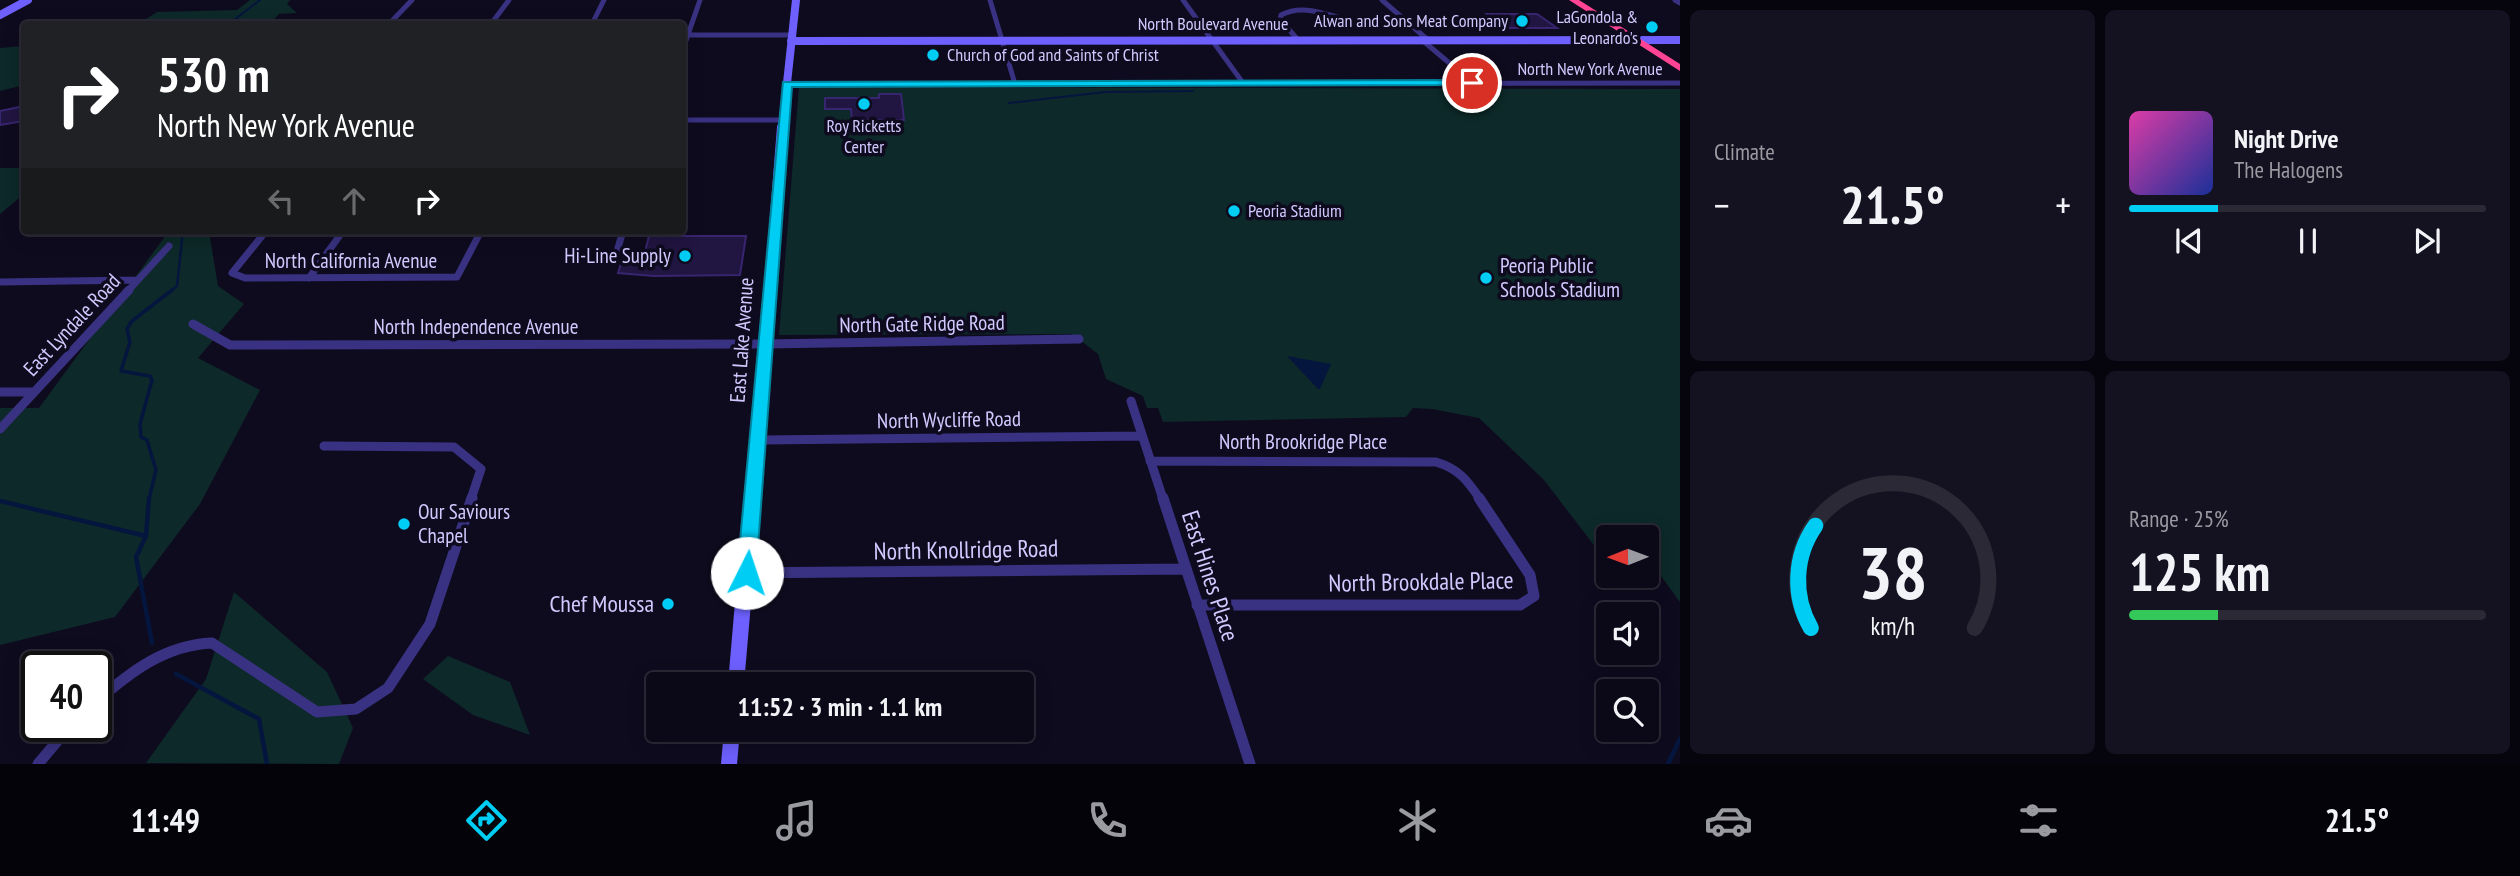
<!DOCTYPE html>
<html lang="en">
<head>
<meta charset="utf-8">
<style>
	body { margin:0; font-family:"PT Sans Narrow",sans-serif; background:#141120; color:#f1f3f6; height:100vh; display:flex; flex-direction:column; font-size:26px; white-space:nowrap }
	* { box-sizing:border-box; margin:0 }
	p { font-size:23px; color:#9a9aa1 }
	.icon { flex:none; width:38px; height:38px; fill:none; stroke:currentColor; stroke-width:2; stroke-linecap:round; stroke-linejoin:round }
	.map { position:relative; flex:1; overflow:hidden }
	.side { display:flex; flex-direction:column; gap:10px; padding:10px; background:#06040d; width:840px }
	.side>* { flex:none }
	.hud { position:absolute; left:21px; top:21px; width:665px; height:214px; border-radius:7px; box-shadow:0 4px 18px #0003,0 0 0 2px #2b2936; background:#202124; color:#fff; overflow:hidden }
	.needle { width:46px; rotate:269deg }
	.controls { position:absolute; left:1596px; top:525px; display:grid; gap:14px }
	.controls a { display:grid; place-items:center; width:63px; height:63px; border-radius:7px; background:#0b0817; box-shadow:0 4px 18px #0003,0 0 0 2px #2b2936; font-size:35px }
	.speed { position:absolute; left:21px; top:651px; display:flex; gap:14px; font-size:35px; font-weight:700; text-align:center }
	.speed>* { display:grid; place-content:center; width:91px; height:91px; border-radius:50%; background:#0b0817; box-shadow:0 4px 18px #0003,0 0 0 2px #2b2936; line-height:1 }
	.speed .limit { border:4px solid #111; border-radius:10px; background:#fff; color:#111 }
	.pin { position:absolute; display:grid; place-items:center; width:60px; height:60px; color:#fff; margin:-30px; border:4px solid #fff; border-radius:50%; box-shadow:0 2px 7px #0007 }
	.me { position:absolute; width:77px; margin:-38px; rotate:4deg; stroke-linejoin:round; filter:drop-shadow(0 0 5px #0008) }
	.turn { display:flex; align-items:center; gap:24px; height:147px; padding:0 21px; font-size:32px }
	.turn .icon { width:91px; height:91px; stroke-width:2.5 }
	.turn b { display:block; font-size:49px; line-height:60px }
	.lanes { display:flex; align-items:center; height:66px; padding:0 21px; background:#0003; justify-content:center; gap:35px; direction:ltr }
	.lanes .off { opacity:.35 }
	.big { font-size:52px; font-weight:800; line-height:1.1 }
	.side .card { flex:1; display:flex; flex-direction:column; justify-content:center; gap:10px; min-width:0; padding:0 24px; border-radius:10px; background:#141120 }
	.side .dial { align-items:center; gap:0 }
	.dial svg { height:182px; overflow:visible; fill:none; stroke:#2b2936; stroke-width:7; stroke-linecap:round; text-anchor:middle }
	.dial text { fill:#f1f3f6; stroke:none }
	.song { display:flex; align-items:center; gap:21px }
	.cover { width:84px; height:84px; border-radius:10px; background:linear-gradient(135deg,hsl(320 70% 55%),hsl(230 70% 35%)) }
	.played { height:7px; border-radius:4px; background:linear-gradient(90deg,#00cdf4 25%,#2b2936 25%) }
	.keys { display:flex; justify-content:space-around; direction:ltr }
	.heat { display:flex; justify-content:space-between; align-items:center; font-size:38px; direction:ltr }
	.charge { height:10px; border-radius:5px; background:linear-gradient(90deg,#34c759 25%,#2b2936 0) }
	.side .tiles { flex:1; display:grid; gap:10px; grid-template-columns:repeat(2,1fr) }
	.trip { position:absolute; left:646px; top:672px; width:388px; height:70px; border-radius:7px; background:#0b0817; box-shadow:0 4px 18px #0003,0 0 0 2px #2b2936; font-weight:800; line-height:70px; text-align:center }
	.menu { display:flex; height:112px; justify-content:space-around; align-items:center; background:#040309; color:#9a9aa1 }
	.menu .icon { width:49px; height:49px }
	.menu .selected { color:#00cdf4 }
	.menu b { font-size:32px; color:#f1f3f6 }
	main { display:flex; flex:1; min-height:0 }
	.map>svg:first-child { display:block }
	.green { fill:#0d2929 }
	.water { fill:#05163e }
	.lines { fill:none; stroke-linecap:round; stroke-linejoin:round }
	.stream-far3 { stroke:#05163e; stroke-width:2 }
	.stream-far2 { stroke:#05163e; stroke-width:2.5 }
	.stream-far1 { stroke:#05163e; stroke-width:3.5 }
	.stream { stroke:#05163e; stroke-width:4.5 }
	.building { fill:#211541; stroke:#38256f; stroke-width:2 }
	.street-far3 { stroke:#393282; stroke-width:5 }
	.street-far2 { stroke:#393282; stroke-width:7 }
	.street-far1 { stroke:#393282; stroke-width:9 }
	.street { stroke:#393282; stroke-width:11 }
	.secondary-far3 { stroke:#6d60ff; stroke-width:8 }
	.secondary-far2 { stroke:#6d60ff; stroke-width:10 }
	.secondary-far1 { stroke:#6d60ff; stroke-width:12 }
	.secondary { stroke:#6d60ff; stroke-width:16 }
	.highway { fill:#ff4493; fill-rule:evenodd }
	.route { fill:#00cdf4; stroke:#00859f; stroke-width:2 }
	.poi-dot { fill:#00cdf4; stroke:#0f0b1f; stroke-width:2.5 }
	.labels { text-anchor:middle; stroke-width:7; stroke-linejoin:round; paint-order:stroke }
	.far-poi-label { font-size:18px; fill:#d2c9ff; stroke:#0f0b1f; text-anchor:end }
	.far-street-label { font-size:18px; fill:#d2c9ff; stroke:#0f0b1f }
	.poi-label { font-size:21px; fill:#d2c9ff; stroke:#0f0b1f; text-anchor:start }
	.street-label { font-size:21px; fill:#d2c9ff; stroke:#0f0b1f }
	.near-street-label { font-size:24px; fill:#d2c9ff; stroke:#0f0b1f }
	.near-poi-label { font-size:24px; fill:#d2c9ff; stroke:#0f0b1f; text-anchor:end }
</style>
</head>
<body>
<main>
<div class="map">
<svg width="1680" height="764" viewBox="0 0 1680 764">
	<rect width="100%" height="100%" fill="#0f0b1f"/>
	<path class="green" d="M 250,0 L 290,0 L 287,4 L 297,13 L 279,14 L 269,24 L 138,24 L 157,12 L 237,10 Z
		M 24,46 L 24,85 L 0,91 L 0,48 Z
		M 799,87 L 1680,89 L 1680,602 L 1650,561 L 1647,561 L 1647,537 L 1608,537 L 1608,561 L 1606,561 L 1544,480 L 1479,418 L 1432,409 L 1413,408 L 1406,417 L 1163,422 L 1158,408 L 1147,408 L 1143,396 L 1106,379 L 1098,354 L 1072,334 L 779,335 Z
		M 0,168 L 24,168 L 24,194 L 0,214 Z
		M 169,231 L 209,231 L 218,286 L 244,304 L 198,358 L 260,390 L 200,504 L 115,617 L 0,645 L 0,408 L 39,408 Z
		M 234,592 L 327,672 L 353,728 L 339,764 L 146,763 L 206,679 Z
		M 448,656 L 510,682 L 530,735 L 473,715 L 423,679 Z"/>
	<path class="water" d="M 1287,356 L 1331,364 L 1320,389 L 1318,389 Z"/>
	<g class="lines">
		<path class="stream-far3" d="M 229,24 L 260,0
			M 1009,103 L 1105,92 L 1193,91"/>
		<path class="stream-far2" d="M 170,292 L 177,286 L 183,231"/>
		<path class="stream-far1" d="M 149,499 L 156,470 L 147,440 L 141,437 L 140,424 L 152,380 L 150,376 L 121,371 L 130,342 L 127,329 L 132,321 L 172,290"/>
		<path class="stream" d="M 149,498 L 146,536 L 136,557 L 152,643
			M 0,501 L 146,536
			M 176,674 L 259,719 L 267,764
			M 1668,764 L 1680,739"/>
	</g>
	<path class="building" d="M 1487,14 L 1537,14 L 1557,28 L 1507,28 Z
		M 879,94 L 901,94 L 904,120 L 852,120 L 851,109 L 825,109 L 825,98 L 879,98 Z
		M 24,106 L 24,121 L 0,125 L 0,111 Z
		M 649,236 L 746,236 L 740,275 L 654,276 L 618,273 L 623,257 L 644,256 Z"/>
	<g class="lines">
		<path class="street-far3" d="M 990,0 L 1015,84
			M 1183,0 L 1243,83
			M 1382,0 L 1428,40
			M 1675,0 L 1680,3
			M 389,24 L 412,0
			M 491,24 L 509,0
			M 592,24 L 604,0
			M 682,35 L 792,35
			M 1298,40 L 1280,19 L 1281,15 C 1306,2 1331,18 1356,21 C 1373,23 1389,22 1406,22
			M 1422,40 L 1473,83
			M 682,52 L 700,0
			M 787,84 L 1680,83
			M 682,120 L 783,120"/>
		<path class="street-far2" d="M 266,231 L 232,273 L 245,278 L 457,277 L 481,231
			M 615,258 L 623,231
			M 309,278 L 343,231
			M 0,282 L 137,280
			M 127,292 L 169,246"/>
		<path class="street-far1" d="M 193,324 L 230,345 L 765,344 L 1079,339
			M 0,392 L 34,392
			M 1131,401 L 1163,499
			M 0,429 L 129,290
			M 757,440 L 1142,436
			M 324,446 L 454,447 L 481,469 L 471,499
			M 1150,461 L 1436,462 C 1459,469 1467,480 1480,499"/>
		<path class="street" d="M 1163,498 L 1250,764
			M 747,573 L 1186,569
			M 1197,605 L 1520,605 L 1534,596 L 1530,575 L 1479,498
			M 96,702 C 130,672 165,645 212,643 L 317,712 L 356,709 L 388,688 L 430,624 L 472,498
			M 38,764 L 70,726"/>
		<path class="secondary-far3" d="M 0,15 L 28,0
			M 791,41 L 1680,40
			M 782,129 L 796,0"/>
		<path class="secondary-far2" d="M 769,292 L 782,127"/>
		<path class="secondary-far1" d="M 751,499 L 769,290"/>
		<path class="secondary" d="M 736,684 L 752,498
			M 729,764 L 732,730"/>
		<path class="highway" d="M 1569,0 L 1579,0 L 1680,64 L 1680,71 Z"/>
	</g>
	<path class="route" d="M 1472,80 L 1476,81 L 1476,85 L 792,87 L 756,573 L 754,578 L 747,581 L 740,578 L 737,573 L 783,82 Z"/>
	<g class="poi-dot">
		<circle cx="1522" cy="21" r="7"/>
		<circle cx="1652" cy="27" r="7"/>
		<circle cx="933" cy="55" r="7"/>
		<circle cx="864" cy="104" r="7"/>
		<circle cx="1234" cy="211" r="7"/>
		<circle cx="685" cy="256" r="7"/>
		<circle cx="1486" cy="278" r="7"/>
		<circle cx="404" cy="524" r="7"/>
		<circle cx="668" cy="604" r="7"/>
	</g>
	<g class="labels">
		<g class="far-poi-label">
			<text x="1638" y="23">LaGondola &amp;<tspan x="1638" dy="21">Leonardo's</tspan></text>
			<text x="1508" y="27">Alwan and Sons Meat Company</text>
			<text x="947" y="61" text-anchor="start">Church of God and Saints of Christ</text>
			<text x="864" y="132" text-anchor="middle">Roy Ricketts<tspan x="864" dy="21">Center</tspan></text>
			<text x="1248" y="217" text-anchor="start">Peoria Stadium</text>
		</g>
		<g class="far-street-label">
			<text x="1213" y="30">North Boulevard Avenue</text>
			<text x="1590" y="75">North New York Avenue</text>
		</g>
		<g class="poi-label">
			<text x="671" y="263" text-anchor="end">Hi-Line Supply</text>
			<text x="1500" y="273">Peoria Public<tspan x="1500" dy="24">Schools Stadium</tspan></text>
			<text x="418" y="519">Our Saviours<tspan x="418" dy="24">Chapel</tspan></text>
		</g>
		<g class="street-label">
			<text x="351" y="268">North California Avenue</text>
			<text transform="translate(922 324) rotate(-1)" y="7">North Gate Ridge Road</text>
			<text transform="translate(72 325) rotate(-47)" y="7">East Lyndale Road</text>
			<text x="476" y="334">North Independence Avenue</text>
			<text transform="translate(742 340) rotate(-86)" y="7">East Lake Avenue</text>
			<text transform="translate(949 420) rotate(-1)" y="7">North Wycliffe Road</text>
			<text x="1303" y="449">North Brookridge Place</text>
		</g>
		<g class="near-street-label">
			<text transform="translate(966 550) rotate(-1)" y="8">North Knollridge Road</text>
			<text transform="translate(1210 576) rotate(72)" y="8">East Hines Place</text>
			<text transform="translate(1421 582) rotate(-1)" y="8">North Brookdale Place</text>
		</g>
		<g class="near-poi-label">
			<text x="654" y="612">Chef Moussa</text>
		</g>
	</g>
</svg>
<div class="controls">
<a><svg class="needle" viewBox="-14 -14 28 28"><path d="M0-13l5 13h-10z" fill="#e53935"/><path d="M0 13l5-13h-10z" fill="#9a9aa1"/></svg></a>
<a><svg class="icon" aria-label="sound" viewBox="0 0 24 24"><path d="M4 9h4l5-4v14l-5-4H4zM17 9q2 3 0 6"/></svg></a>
<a><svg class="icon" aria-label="search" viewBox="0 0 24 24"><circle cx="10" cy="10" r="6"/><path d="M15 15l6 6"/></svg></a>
</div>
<div class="speed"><div class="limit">40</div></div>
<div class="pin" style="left:1472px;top:83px;background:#d93025"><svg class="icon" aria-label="arrive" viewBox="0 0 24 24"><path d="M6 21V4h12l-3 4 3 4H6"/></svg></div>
<svg class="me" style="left:747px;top:573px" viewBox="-20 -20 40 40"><circle r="19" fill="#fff"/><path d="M0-13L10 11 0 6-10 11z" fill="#00cdf4"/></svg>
<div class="trip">11:52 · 3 min · 1.1 km</div>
<div class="hud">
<div class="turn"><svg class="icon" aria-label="right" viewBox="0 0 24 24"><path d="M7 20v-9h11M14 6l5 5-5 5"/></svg><div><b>530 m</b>North New York Avenue</div></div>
<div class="lanes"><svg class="icon off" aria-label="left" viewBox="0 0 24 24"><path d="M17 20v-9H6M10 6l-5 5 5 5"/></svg><svg class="icon off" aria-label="ahead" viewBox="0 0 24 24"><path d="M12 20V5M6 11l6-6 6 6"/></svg><svg class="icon" aria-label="right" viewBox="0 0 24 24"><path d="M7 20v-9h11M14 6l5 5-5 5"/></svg></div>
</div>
</div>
<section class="side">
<div class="tiles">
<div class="card"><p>Climate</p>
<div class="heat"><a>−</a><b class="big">21.5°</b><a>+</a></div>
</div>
<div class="card">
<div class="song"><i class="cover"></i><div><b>Night Drive</b><p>The Halogens</p></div></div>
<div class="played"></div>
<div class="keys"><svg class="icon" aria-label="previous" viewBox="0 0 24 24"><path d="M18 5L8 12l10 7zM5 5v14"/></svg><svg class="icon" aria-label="pause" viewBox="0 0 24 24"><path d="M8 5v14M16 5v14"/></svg><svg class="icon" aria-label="next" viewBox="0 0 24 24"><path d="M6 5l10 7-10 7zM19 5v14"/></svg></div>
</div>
<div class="card dial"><svg viewBox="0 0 100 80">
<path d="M14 69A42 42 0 1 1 86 69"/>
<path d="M14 69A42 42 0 0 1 16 24" stroke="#00cdf4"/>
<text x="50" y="56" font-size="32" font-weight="700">38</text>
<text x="50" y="72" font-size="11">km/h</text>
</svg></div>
<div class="card"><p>Range · 25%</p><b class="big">125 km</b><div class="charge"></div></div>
</div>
</section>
</main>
<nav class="menu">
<b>11:49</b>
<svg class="icon selected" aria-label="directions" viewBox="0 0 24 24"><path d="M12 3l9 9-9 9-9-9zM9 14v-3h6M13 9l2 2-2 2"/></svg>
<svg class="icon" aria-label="music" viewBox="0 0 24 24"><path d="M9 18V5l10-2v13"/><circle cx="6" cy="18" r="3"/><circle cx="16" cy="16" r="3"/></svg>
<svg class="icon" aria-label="phone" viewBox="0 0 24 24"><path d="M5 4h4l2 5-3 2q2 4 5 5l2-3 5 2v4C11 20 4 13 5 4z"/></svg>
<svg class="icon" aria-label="climate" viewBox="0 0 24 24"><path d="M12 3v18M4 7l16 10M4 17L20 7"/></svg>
<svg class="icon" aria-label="car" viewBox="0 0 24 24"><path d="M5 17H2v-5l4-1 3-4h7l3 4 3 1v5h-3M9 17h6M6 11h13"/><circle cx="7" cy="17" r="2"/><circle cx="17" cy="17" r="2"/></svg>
<svg class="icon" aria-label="filters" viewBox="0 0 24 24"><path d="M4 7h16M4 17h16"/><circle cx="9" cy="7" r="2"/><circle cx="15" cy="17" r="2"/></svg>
<b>21.5°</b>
</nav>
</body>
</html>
